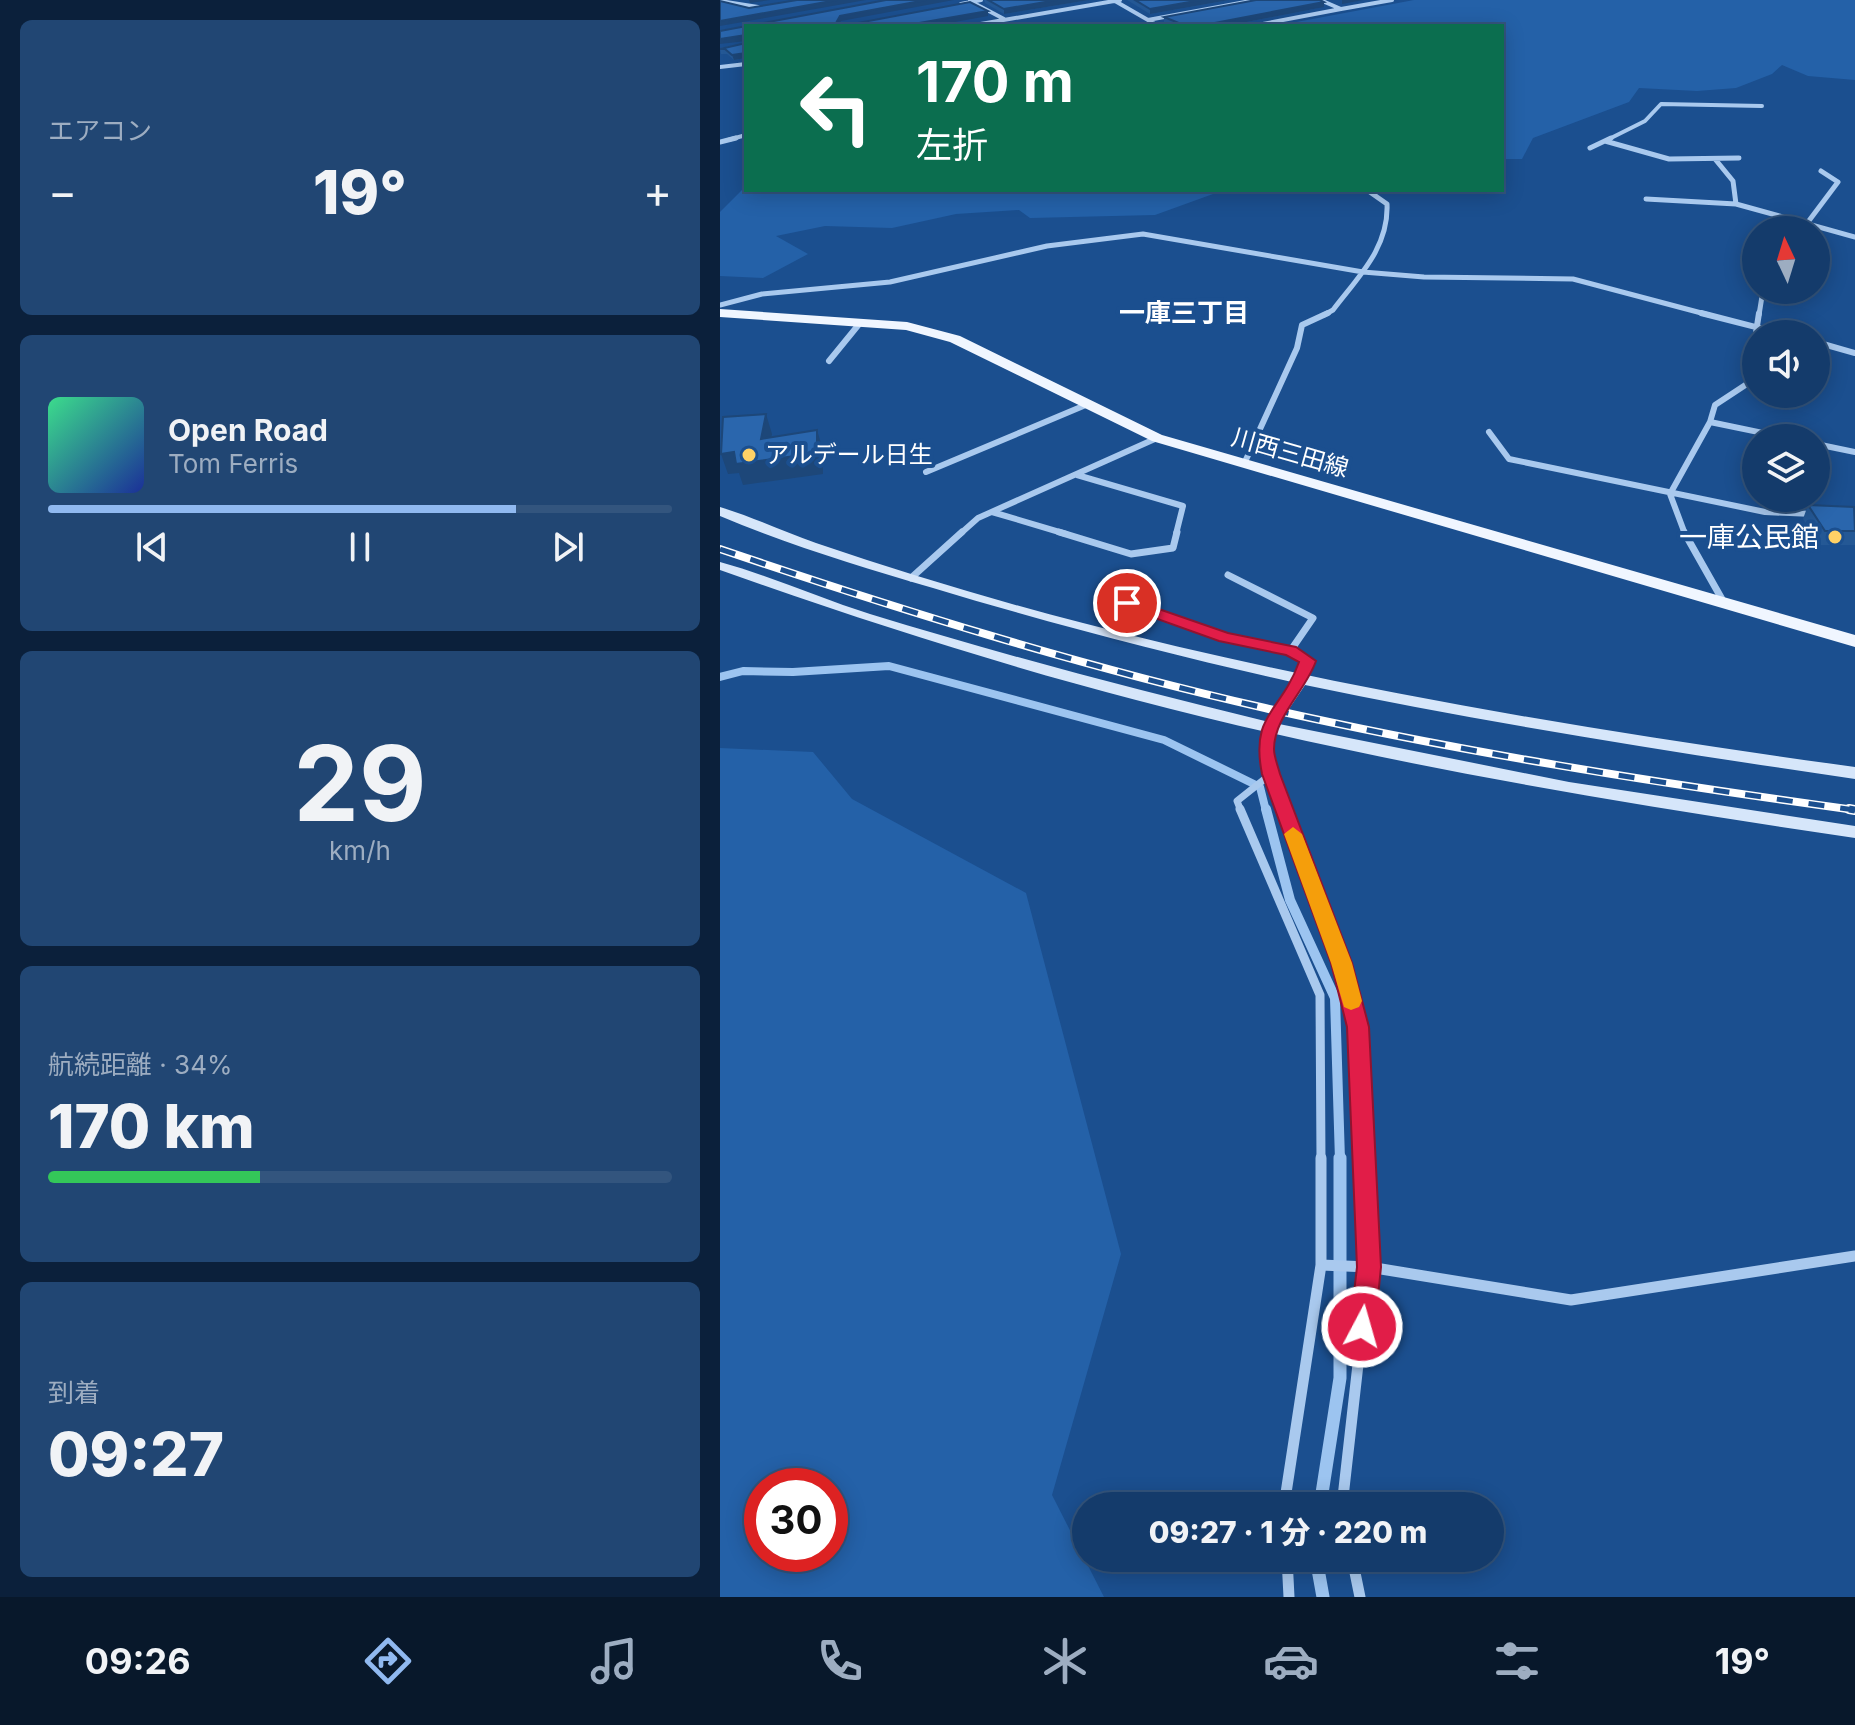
<!DOCTYPE html>
<html lang="ja">
<head>
<meta charset="utf-8">
<style>
	body { margin:0; font-family:Inter,"Noto Sans JP",sans-serif; background:#214673; color:#f1f3f6; height:100vh; display:flex; flex-direction:column; font-size:30px; white-space:nowrap }
	* { box-sizing:border-box; margin:0 }
	p { font-size:26px; color:#9dadc1 }
	.icon { flex:none; width:44px; height:44px; fill:none; stroke:currentColor; stroke-width:2; stroke-linecap:round; stroke-linejoin:round }
	.map { position:relative; flex:1; overflow:hidden }
	.drawer { display:flex; flex-direction:column; gap:20px; padding:20px; background:#0b203b; width:720px }
	.drawer>* { flex:none }
	.banner { position:absolute; left:24px; top:24px; width:760px; height:168px; border-radius:0px; box-shadow:0 4px 20px #0003,0 0 0 2px #33557e; background:#0b6e4f; color:#fff; overflow:hidden }
	.needle { width:52px; rotate:356deg }
	.fabs { position:absolute; left:1022px; top:216px; display:grid; gap:16px }
	.fabs a { display:grid; place-items:center; width:88px; height:88px; border-radius:50%; background:#143b6b; box-shadow:0 4px 20px #0003,0 0 0 2px #33557e; font-size:40px }
	.speed { position:absolute; left:24px; top:1468px; display:flex; gap:16px; font-size:40px; font-weight:700; text-align:center }
	.speed>* { display:grid; place-content:center; width:104px; height:104px; border-radius:50%; background:#143b6b; box-shadow:0 4px 20px #0003,0 0 0 2px #33557e; line-height:1 }
	.speed .limit { border:12px solid #d22; background:#fff; color:#111 }
	.pin { position:absolute; display:grid; place-items:center; width:68px; height:68px; color:#fff; margin:-34px; border:4px solid #fff; border-radius:50%; box-shadow:0 2px 8px #0007 }
	.me { position:absolute; width:88px; margin:-44px; rotate:6deg; stroke-linejoin:round; filter:drop-shadow(0 0 6px #0008) }
	.turn { display:flex; align-items:center; gap:28px; height:168px; padding:0 40px; font-size:36px }
	.turn .icon { width:104px; height:104px; stroke-width:2.5 }
	.turn b { display:block; font-size:56px; line-height:68px }
	.big { font-size:60px; font-weight:800; line-height:1.1 }
	.drawer .widget { flex:1; display:flex; flex-direction:column; justify-content:center; gap:12px; min-width:0; padding:0 28px; border-radius:12px; background:#214673 }
	.drawer .dial { align-items:center; gap:0 }
	.dial b { font-size:104px; line-height:1 }
	.song { display:flex; align-items:center; gap:24px }
	.cover { width:96px; height:96px; border-radius:12px; background:linear-gradient(135deg,hsl(150 70% 55%),hsl(230 70% 35%)) }
	.played { height:8px; border-radius:4px; background:linear-gradient(90deg,#90b9f0 75%,#33557e 75%) }
	.keys { display:flex; justify-content:space-around; direction:ltr }
	.heat { display:flex; justify-content:space-between; align-items:center; font-size:44px; direction:ltr }
	.charge { height:12px; border-radius:6px; background:linear-gradient(90deg,#34c759 34%,#33557e 0) }
	.trip { position:absolute; left:352px; top:1492px; width:432px; height:80px; border-radius:40px; background:#143b6b; box-shadow:0 4px 20px #0003,0 0 0 2px #33557e; font-weight:800; line-height:80px; text-align:center }
	.tabs { display:flex; height:128px; justify-content:space-around; align-items:center; background:#08182b; color:#9dadc1 }
	.tabs .icon { width:56px; height:56px }
	.tabs .selected { color:#90b9f0 }
	.tabs b { font-size:36px; color:#f1f3f6 }
	main { display:flex; flex:1; min-height:0 }
	.map>svg:first-child { display:block }
	.green { fill:#2461a8; fill-rule:evenodd }
	.lines { fill:none; stroke-linecap:round; stroke-linejoin:round }
	.stream-far2 { stroke:#9cc4f0; stroke-width:8 }
	.stream-far1 { stroke:#9cc4f0; stroke-width:10 }
	.stream { stroke:#9cc4f0; stroke-width:13 }
	.street-far5 { stroke:#a9c9ee; stroke-width:4 }
	.street-far4 { stroke:#a9c9ee; stroke-width:5 }
	.street-far3 { stroke:#a9c9ee; stroke-width:6 }
	.street-far2 { stroke:#a9c9ee; stroke-width:7 }
	.street-far1 { stroke:#a9c9ee; stroke-width:9 }
	.street { stroke:#a9c9ee; stroke-width:11 }
	.secondary { fill:#d6e6fa; fill-rule:evenodd }
	.primary { fill:#f0f6ff; fill-rule:evenodd }
	.rail-far1-casing { stroke:#fff; stroke-width:8 }
	.rail-casing { stroke:#fff; stroke-width:10 }
	.rail-far1 { stroke:#1b4f8f; stroke-width:5; stroke-dasharray:16; stroke-linecap:butt }
	.rail { stroke:#1b4f8f; stroke-width:7; stroke-dasharray:20; stroke-linecap:butt }
	.wall { fill:#245895 }
	.shaded-wall { fill:#1d4779 }
	.building { fill:#2a66ad; stroke:#1d4779; stroke-width:2 }
	.route { fill:#e11d48; stroke:#92132f; stroke-width:2 }
	.slow { fill:#f59e0b }
	.poi-dot { fill:#ffd166; stroke:#1b4f8f; stroke-width:3 }
	.labels { text-anchor:middle; stroke-width:8; stroke-linejoin:round; paint-order:stroke }
	.far-street-label { font-size:24px; fill:#fff; stroke:#1b4f8f }
	.far-poi-label { font-size:24px; fill:#fff; stroke:#1b4f8f; text-anchor:start }
	.far-neighbourhood-label { font-size:26px; font-weight:bold; fill:#fff; stroke:#1b4f8f }
	.poi-label { font-size:28px; fill:#fff; stroke:#1b4f8f; text-anchor:end }
</style>
</head>
<body>
<main>
<section class="drawer">
<div class="widget"><p>エアコン</p>
<div class="heat"><a>−</a><b class="big">19°</b><a>+</a></div>
</div>
<div class="widget">
<div class="song"><i class="cover"></i><div><b>Open Road</b><p>Tom Ferris</p></div></div>
<div class="played"></div>
<div class="keys"><svg class="icon" aria-label="previous" viewBox="0 0 24 24"><path d="M18 5L8 12l10 7zM5 5v14"/></svg><svg class="icon" aria-label="pause" viewBox="0 0 24 24"><path d="M8 5v14M16 5v14"/></svg><svg class="icon" aria-label="next" viewBox="0 0 24 24"><path d="M6 5l10 7-10 7zM19 5v14"/></svg></div>
</div>
<div class="widget dial"><b>29</b><p>km/h</p></div>
<div class="widget"><p>航続距離 · 34%</p><b class="big">170 km</b><div class="charge"></div></div>
<div class="widget"><p>到着</p><b class="big">09:27</b></div>
</section>
<div class="map">
<svg width="1135" height="1597" viewBox="0 0 1135 1597">
	<rect width="100%" height="100%" fill="#1b4f8f"/>
	<path class="green" d="M 694,0 L 1135,0 L 1135,80 L 1088,76 L 1062,65 L 1052,74 L 1016,88 L 977,91 L 919,88 L 909,102 L 813,138 L 802,159 L 782,159 L 782,26 L 555,26 Z
		M 26,186 L 26,190 L 494,190 L 493,194 L 435,215 L 310,218 L 299,210 L 236,214 L 172,228 L 105,226 L 56,236 L 88,254 L 43,278 L 0,276 L 0,212 Z
		M 0,748 L 93,752 L 132,799 L 306,893 L 401,1254 L 332,1495 L 384,1597 L 0,1597 ZM 42,1486 L 110,1486 L 110,1554 L 42,1554 Z"/>
	<g class="lines">
		<path class="stream-far2" d="M 0,677 L 23,671 L 73,672 L 169,666 L 444,740 L 540,787 L 546,811"/>
		<path class="stream-far1" d="M 546,809 L 570,900 L 615,998 L 620,1160"/>
		<path class="stream" d="M 600,1506 L 620,1378 L 620,1158
			M 596,1558 L 603,1597"/>
		<path class="street-far5" d="M 600,0 L 621,9 L 672,0
			M 0,1 L 38,7
			M 250,1 L 284,19
			M 395,1 L 428,20
			M 241,4 L 261,0
			M 249,26 L 400,0
			M 438,26 L 428,20 L 536,0
			M 532,26 L 621,9
			M 0,67 L 26,64
			M 8,140 L 26,135
			M 887,140 L 925,121 L 941,104 L 1042,106"/>
		<path class="street-far4" d="M 885,141 L 949,159 L 1019,158
			M 0,142 L 16,138
			M 870,148 L 891,138
			M 995,159 L 1013,181 L 1016,204
			M 926,199 L 1016,204 L 1135,237
			M 1082,230 L 1118,182 L 1101,171
			M 0,305 L 42,294 L 170,282 L 327,246 L 423,234 L 643,272 L 704,277 L 853,279 L 989,315
			M 604,315 L 613,310 C 638,277 669,248 667,204 L 647,190
			M 1039,315 L 1043,290"/>
		<path class="street-far3" d="M 981,313 L 1063,334
			M 1096,342 L 1135,353
			M 109,361 L 140,323
			M 990,422 L 1067,438
			M 769,432 L 789,459 L 1045,512 L 1093,514
			M 1096,444 L 1135,452
			M 524,464 L 577,348 L 582,325 L 608,313
			M 206,472 L 368,404
			M 357,475 L 463,506 L 456,534
			M 272,512 L 346,534
			M 240,534 L 258,518 L 437,438
			M 965,534 L 950,494 L 990,422 L 995,405 L 1033,380 L 1033,352 L 1039,313"/>
		<path class="street-far2" d="M 339,532 L 411,554 L 453,548 L 457,532
			M 964,532 L 1003,601
			M 508,575 L 593,618 L 571,650
			M 191,578 L 242,532
			M 407,603 L 505,638 L 571,650 L 588,661 L 581,680
			M 550,726 L 545,748 L 565,811
			M 521,811 L 517,801 L 551,774"/>
		<path class="street-far1" d="M 520,809 L 600,995 L 601,1160
			M 564,809 L 622,963 L 638,1027 L 644,1160"/>
		<path class="street" d="M 601,1265 L 649,1267 L 851,1300 L 1135,1256
			M 564,1506 L 601,1265 L 601,1158
			M 622,1506 L 649,1267 L 644,1158
			M 567,1558 L 569,1597
			M 632,1558 L 640,1597"/>
		<path class="secondary" d="M 0,507 C 33,517 64,532 96,543 C 184,573 273,600 363,623 C 617,689 875,731 1135,767 L 1135,779 C 951,752 767,723 585,685 L 559,724 L 849,782 L 1135,826 L 1135,838 C 893,802 652,762 416,700 C 275,663 137,619 0,570 L 0,562 C 51,576 100,598 150,614 C 281,654 412,689 545,721 L 572,682 C 451,655 332,624 213,588 C 141,567 69,545 0,516 Z"/>
		<path class="primary" d="M 0,309 L 187,322 L 240,336 L 442,435 L 1135,635 L 1135,647 L 432,441 L 230,342 L 186,330 L 0,317 Z"/>
		<g class="rail-far1-casing">
			<path id="rail-far1" d="M 0,549 C 180,610 360,666 545,708 C 740,752 937,783 1135,810"/>
		</g>
		<g class="rail-casing">
			<path id="rail" d="M 1129,809 L 1135,810"/>
		</g>
		<use href="#rail-far1" class="rail-far1"/>
		<use href="#rail" class="rail"/>
	</g>
	<path class="wall" d="M 264,0 L 369,0 L 284,14 L 265,3 Z
		M 407,0 L 509,0 L 430,14 Z
		M 604,7 L 506,26 L 454,26 L 444,22 L 444,17 Z
		M 26,43 L 26,58 L 14,60 L 7,54 L 1,54 L 0,48 Z
		M 1088,505 L 1135,508 L 1135,545 L 1100,545 L 1083,519 Z"/>
	<path class="shaded-wall" d="M 29,0 L 50,0 L 30,3 Z
		M 117,0 L 146,0 L 0,26 L 0,21 Z
		M 206,0 L 234,0 L 121,21 L 118,26 L 116,23 L 120,16 Z
		M 337,0 L 369,0 L 284,14 L 284,9 Z
		M 481,0 L 509,0 L 430,14 L 430,9 Z
		M 622,0 L 643,0 L 622,4 Z
		M 604,2 L 604,7 L 506,26 L 479,26 Z
		M 268,11 L 268,16 L 213,26 L 182,26 Z
		M 26,35 L 26,41 L 0,44 L 0,39 Z
		M 26,53 L 26,58 L 14,60 L 12,55 Z
		M 46,414 L 52,434 L 48,459 L 41,439 Z
		M 97,430 L 103,450 L 103,474 L 23,485 L 19,473 L 8,474 L 1,454 Z"/>
	<path class="building" d="M 77,0 L 117,0 L 0,21 L 0,1 L 29,8 Z
		M 166,0 L 206,0 L 120,16 L 116,23 L 122,26 L 250,2 L 268,11 L 182,26 L 26,26 L 26,35 L 0,39 L 0,31 Z
		M 268,0 L 337,0 L 284,9 Z
		M 415,0 L 481,0 L 430,9 Z
		M 536,0 L 600,0 L 604,2 L 479,26 L 466,26 L 444,17 Z
		M 26,43 L 26,53 L 12,55 L 5,49 L 0,49 Z
		M 46,414 L 41,439 L 97,430 L 97,453 L 16,464 L 14,452 L 1,454 L 3,417 Z
		M 1088,505 L 1134,507 L 1135,531 L 1105,531 Z"/>
	<path class="route" d="M 407,598 L 508,633 L 576,647 L 596,661 C 586,690 554,717 554,749 C 554,757 558,766 560,774 L 632,963 L 649,1027 L 661,1267 L 655,1327 L 651,1336 L 642,1339 L 633,1336 L 630,1327 L 637,1267 L 627,1027 L 611,963 L 542,774 C 530,713 561,713 579,662 L 566,655 L 499,641 L 401,606 L 399,603 Z"/>
	<path class="slow" d="M 573,827 L 582,834 L 632,963 L 642,1001 L 639,1007 L 631,1010 L 624,1007 L 611,963 L 564,834 Z"/>
	<g class="poi-dot">
		<circle cx="29" cy="455" r="8"/>
		<circle cx="1115" cy="537" r="8"/>
	</g>
	<g class="labels">
		<g class="far-street-label">
			<text transform="translate(570 453) rotate(16)" y="8">川西三田線</text>
		</g>
		<g class="far-poi-label">
			<text x="45" y="463">アルデール日生</text>
		</g>
		<g class="far-neighbourhood-label">
			<text x="464" y="322">一庫三丁目</text>
		</g>
		<g class="poi-label">
			<text x="1099" y="547">一庫公民館</text>
		</g>
	</g>
</svg>
<div class="fabs">
<a><svg class="needle" viewBox="-14 -14 28 28"><path d="M0-13l5 13h-10z" fill="#e53935"/><path d="M0 13l5-13h-10z" fill="#9dadc1"/></svg></a>
<a><svg class="icon" aria-label="sound" viewBox="0 0 24 24"><path d="M4 9h4l5-4v14l-5-4H4zM17 9q2 3 0 6"/></svg></a>
<a><svg class="icon" aria-label="layers" viewBox="0 0 24 24"><path d="M12 4l9 5-9 5-9-5zM3 14l9 5 9-5"/></svg></a>
</div>
<div class="speed"><div class="limit">30</div></div>
<div class="pin" style="left:407px;top:603px;background:#d93025"><svg class="icon" aria-label="arrive" viewBox="0 0 24 24"><path d="M6 21V4h12l-3 4 3 4H6"/></svg></div>
<svg class="me" style="left:642px;top:1327px" viewBox="-20 -20 40 40"><circle r="17" fill="#e11d48" stroke="#fff" stroke-width="3"/><path d="M0-11L8 9 0 5-8 9z" fill="#fff"/></svg>
<div class="trip">09:27 · 1 分 · 220 m</div>
<div class="banner">
<div class="turn"><svg class="icon" aria-label="left" viewBox="0 0 24 24"><path d="M17 20v-9H6M10 6l-5 5 5 5"/></svg><div><b>170 m</b>左折</div></div>
</div>
</div>
</main>
<nav class="tabs">
<b>09:26</b>
<svg class="icon selected" aria-label="directions" viewBox="0 0 24 24"><path d="M12 3l9 9-9 9-9-9zM9 14v-3h6M13 9l2 2-2 2"/></svg>
<svg class="icon" aria-label="music" viewBox="0 0 24 24"><path d="M9 18V5l10-2v13"/><circle cx="6" cy="18" r="3"/><circle cx="16" cy="16" r="3"/></svg>
<svg class="icon" aria-label="phone" viewBox="0 0 24 24"><path d="M5 4h4l2 5-3 2q2 4 5 5l2-3 5 2v4C11 20 4 13 5 4z"/></svg>
<svg class="icon" aria-label="climate" viewBox="0 0 24 24"><path d="M12 3v18M4 7l16 10M4 17L20 7"/></svg>
<svg class="icon" aria-label="car" viewBox="0 0 24 24"><path d="M5 17H2v-5l4-1 3-4h7l3 4 3 1v5h-3M9 17h6M6 11h13"/><circle cx="7" cy="17" r="2"/><circle cx="17" cy="17" r="2"/></svg>
<svg class="icon" aria-label="filters" viewBox="0 0 24 24"><path d="M4 7h16M4 17h16"/><circle cx="9" cy="7" r="2"/><circle cx="15" cy="17" r="2"/></svg>
<b>19°</b>
</nav>
</body>
</html>
